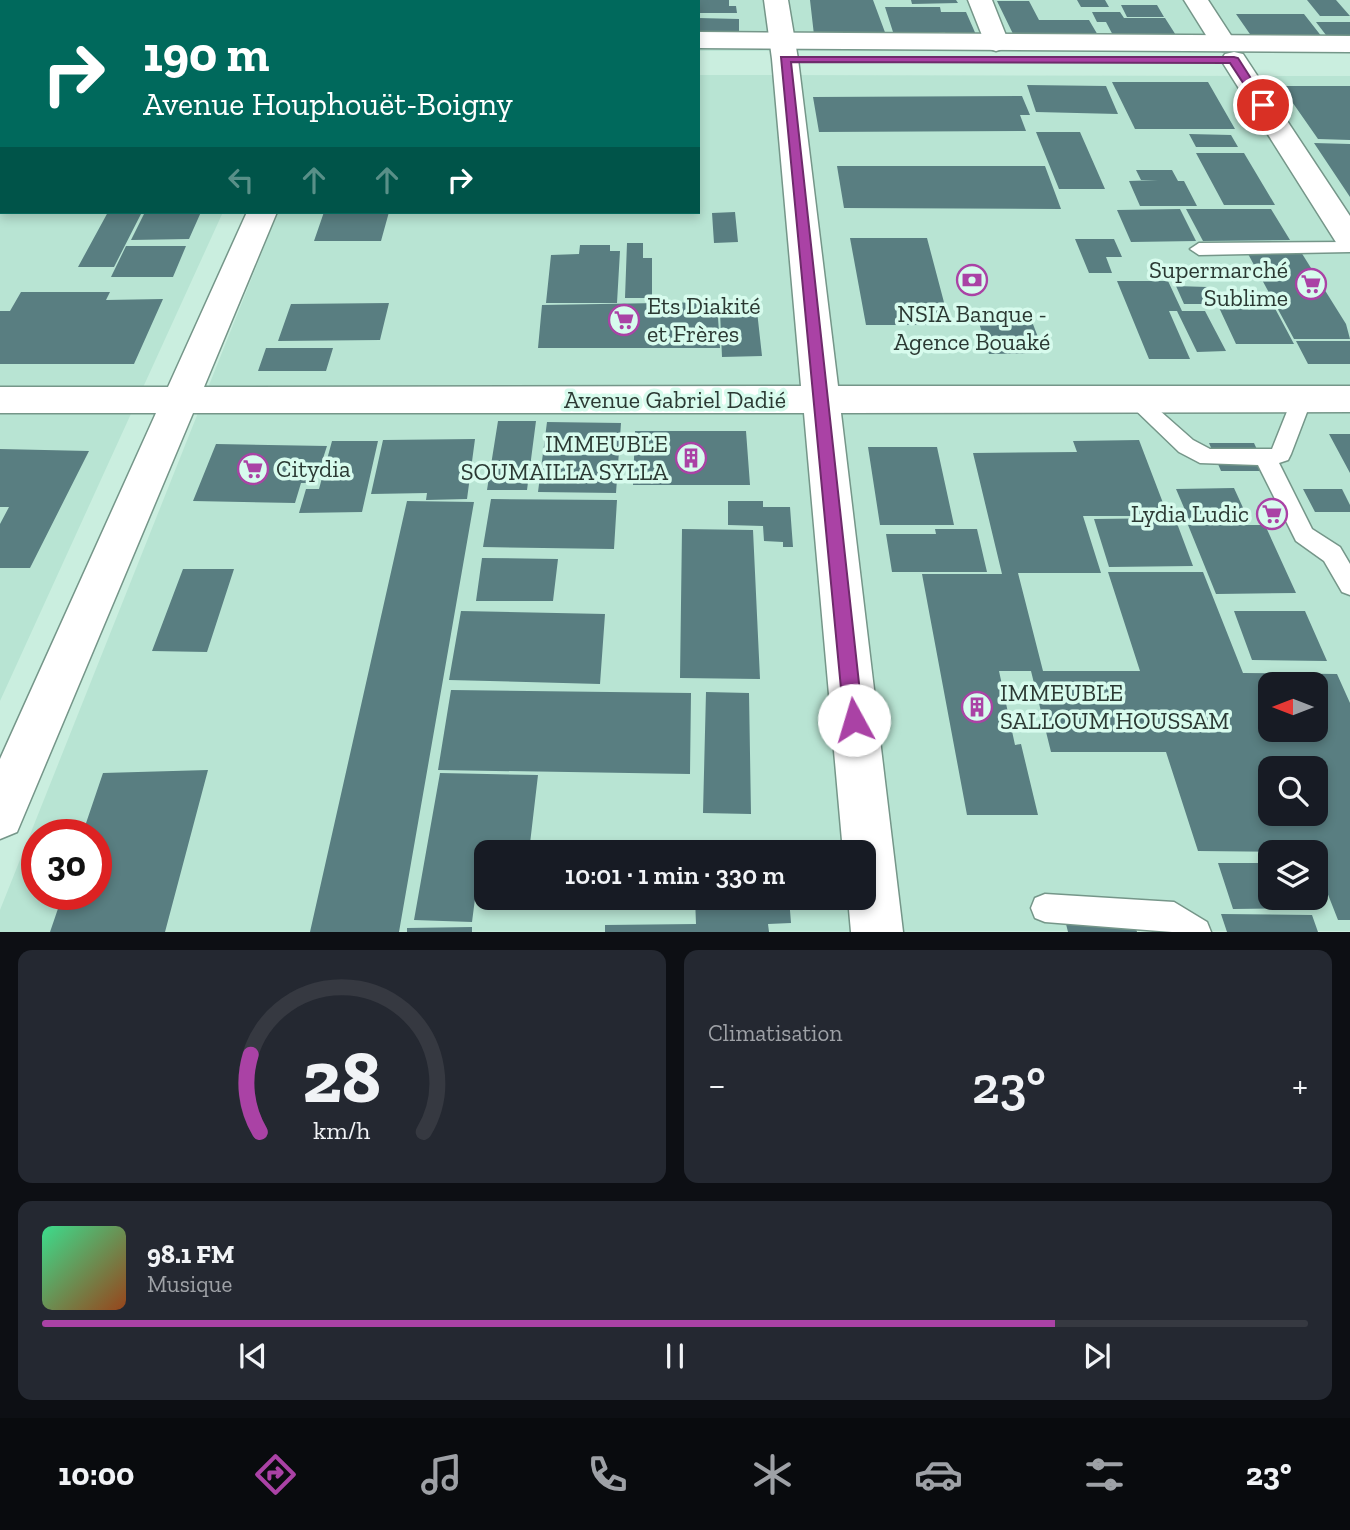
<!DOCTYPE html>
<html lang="fr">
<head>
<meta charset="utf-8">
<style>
	body { margin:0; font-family:"Zilla Slab",serif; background:#242831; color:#f1f3f6; height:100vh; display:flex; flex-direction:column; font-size:26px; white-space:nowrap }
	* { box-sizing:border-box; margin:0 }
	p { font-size:23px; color:#9ea1a6 }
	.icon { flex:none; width:38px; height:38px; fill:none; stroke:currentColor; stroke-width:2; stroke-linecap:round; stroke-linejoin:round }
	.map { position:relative; height:932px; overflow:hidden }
	.details { display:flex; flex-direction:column; gap:18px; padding:18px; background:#0d0f14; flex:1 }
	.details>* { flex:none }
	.guide { position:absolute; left:0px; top:0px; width:700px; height:214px; box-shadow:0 4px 10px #0003; background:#00695c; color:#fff; overflow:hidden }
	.needle { width:46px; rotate:270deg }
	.controls { position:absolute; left:1258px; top:672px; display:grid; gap:14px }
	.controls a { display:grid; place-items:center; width:70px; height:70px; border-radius:14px; background:#171b24; box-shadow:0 4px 10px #0003; font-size:35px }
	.speed { position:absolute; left:21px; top:819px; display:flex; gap:14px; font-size:35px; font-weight:700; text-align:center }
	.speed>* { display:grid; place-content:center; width:91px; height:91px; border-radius:50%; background:#171b24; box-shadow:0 4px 10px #0003; line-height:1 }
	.speed .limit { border:10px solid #d22; background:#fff; color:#111 }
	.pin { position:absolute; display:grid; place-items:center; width:60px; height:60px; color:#fff; margin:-30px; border:4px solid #fff; border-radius:50%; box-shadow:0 2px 7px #0007 }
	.me { position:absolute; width:77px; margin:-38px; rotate:354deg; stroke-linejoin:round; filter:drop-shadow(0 0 5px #0008) }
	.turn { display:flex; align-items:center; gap:24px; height:147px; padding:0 28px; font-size:32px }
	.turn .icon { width:91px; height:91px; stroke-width:2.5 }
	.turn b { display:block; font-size:49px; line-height:60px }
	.lanes { display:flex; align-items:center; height:66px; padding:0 28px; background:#0003; justify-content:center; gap:35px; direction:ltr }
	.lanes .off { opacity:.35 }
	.big { font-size:52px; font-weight:600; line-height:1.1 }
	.details .widget { flex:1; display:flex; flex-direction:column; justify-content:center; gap:10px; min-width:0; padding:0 24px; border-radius:14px; background:#242831 }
	.details .dial { align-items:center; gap:0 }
	.dial svg { height:182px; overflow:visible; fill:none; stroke:#363941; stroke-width:7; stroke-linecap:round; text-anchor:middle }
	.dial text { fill:#f1f3f6; stroke:none }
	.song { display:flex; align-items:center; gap:21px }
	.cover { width:84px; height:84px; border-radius:10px; background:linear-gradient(135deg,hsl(150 70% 55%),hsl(20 70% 35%)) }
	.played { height:7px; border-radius:4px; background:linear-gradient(90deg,#aa42a5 80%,#363941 80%) }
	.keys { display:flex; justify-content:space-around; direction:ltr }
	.heat { display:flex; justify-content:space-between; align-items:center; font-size:38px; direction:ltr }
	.details .tiles { flex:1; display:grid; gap:18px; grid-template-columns:1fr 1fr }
	.widget:last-child { grid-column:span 2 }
	.trip { position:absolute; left:474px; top:840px; width:402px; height:70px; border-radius:14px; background:#171b24; box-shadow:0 4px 10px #0003; font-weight:600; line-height:70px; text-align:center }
	.tab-bar { display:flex; height:112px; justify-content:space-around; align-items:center; background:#090b0e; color:#9ea1a6 }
	.tab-bar .icon { width:49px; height:49px }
	.tab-bar .active { color:#aa42a5 }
	.tab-bar b { font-size:32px; color:#f1f3f6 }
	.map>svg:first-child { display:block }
	.built { fill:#b8e4d3; fill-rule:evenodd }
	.building { fill:#597e81; fill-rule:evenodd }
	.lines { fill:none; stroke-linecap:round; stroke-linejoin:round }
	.lane-casing { stroke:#759689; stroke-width:3 }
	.street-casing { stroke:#759689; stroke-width:3 }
	.highway-casing { stroke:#759689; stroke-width:3 }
	.lane { fill:#fff; fill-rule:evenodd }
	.street { fill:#fff; fill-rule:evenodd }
	.highway { fill:#fff; fill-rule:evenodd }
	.route { fill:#aa42a5; stroke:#6e2b6b; stroke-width:2 }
	.labels { text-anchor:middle; stroke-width:7; stroke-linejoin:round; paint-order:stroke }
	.poi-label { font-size:24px; fill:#2b3933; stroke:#d7fbed; text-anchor:end }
	.street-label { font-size:24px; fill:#2b3933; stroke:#d7fbed }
</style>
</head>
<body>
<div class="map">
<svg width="1350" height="932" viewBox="0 0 1350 932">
	<rect width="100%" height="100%" fill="#caeedf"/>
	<path class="built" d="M 0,0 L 319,0 L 2,2 L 2,212 L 223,212 L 0,701 Z
		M 364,0 L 1350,0 L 1350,52 L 698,51 L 698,2 Z
		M 698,75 L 1350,76 L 1350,931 L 0,932 L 0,910 L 278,212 L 698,212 ZM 1270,684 L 1316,684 L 1316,730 L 1270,730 ZM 1270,768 L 1316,768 L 1316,814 L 1270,814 ZM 37,835 L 96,835 L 96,894 L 37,894 ZM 486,852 L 864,852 L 864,898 L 486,898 ZM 1270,852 L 1316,852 L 1316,898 L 1270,898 Z"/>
	<path class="building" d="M 698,0 L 729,0 L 729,6 L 736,6 L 737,13 L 698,13 Z
		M 810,0 L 873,0 L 886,35 L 814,35 Z
		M 911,0 L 956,0 L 958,3 L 912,4 Z
		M 1077,0 L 1105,0 L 1109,7 L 1081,7 Z
		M 1307,0 L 1336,0 L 1350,16 L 1320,16 Z
		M 997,1 L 1029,1 L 1039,20 L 1089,20 L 1099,37 L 1015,38 Z
		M 1121,5 L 1157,5 L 1164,17 L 1127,17 Z
		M 885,7 L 940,7 L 941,12 L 966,12 L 977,37 L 947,37 L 945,32 L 893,32 Z
		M 1092,12 L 1120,12 L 1124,18 L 1165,18 L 1179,40 L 1116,41 L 1106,22 L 1097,22 Z
		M 1236,14 L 1304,14 L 1322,37 L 1252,37 Z
		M 698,18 L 739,19 L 739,31 L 698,31 Z
		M 1316,22 L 1350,22 L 1350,39 L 1329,39 Z
		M 1112,82 L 1208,82 L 1235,129 L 1135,129 Z
		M 1027,85 L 1106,86 L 1118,114 L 1036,112 Z
		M 1281,86 L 1350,86 L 1350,140 L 1318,139 Z
		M 1022,96 L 1030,115 L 1020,115 L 1026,131 L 819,132 L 813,97 Z
		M 1036,132 L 1080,132 L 1105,189 L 1059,189 Z
		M 1189,134 L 1231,135 L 1238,147 L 1196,147 Z
		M 1314,143 L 1350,144 L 1350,197 Z
		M 1196,153 L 1244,153 L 1275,205 L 1224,205 Z
		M 837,166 L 1045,166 L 1061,209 L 844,208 Z
		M 1136,170 L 1172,170 L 1178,181 L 1184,181 L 1197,206 L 1140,206 L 1129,181 L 1158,180 L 1141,180 Z
		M 1180,209 L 1196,241 L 1131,242 L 1117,210 Z
		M 1186,209 L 1271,209 L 1290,240 L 1203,241 Z
		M 108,212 L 142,212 L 114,267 L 78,267 Z
		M 145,212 L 201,212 L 189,239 L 131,240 Z
		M 324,212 L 389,212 L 381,241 L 314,241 Z
		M 735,212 L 738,242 L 714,243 L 712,213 Z
		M 850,238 L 927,238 L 950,325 L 866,325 Z
		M 1075,239 L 1114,239 L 1122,257 L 1106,257 L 1112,273 L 1089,273 Z
		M 627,243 L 643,243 L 643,258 L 652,258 L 652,298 L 625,298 Z
		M 580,245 L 610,245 L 610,251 L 620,251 L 617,303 L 546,303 L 551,255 L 579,254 Z
		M 126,246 L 186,246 L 173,277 L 111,277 Z
		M 1247,252 L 1301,252 L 1346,324 L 1350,339 L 1294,339 Z
		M 1117,281 L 1168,281 L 1182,311 L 1205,311 L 1226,351 L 1197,352 L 1177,311 L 1169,311 L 1190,359 L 1149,359 Z
		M 1176,286 L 1207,287 L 1215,304 L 1184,304 Z
		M 21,292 L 110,292 L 106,300 L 163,299 L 134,364 L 0,364 L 0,311 L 10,311 Z
		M 1215,299 L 1270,299 L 1294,344 L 1236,344 Z
		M 717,302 L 720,348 L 538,348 L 542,305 Z
		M 389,303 L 380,340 L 278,341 L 291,304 Z
		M 757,311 L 762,356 L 722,357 L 720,312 Z
		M 1031,319 L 1044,353 L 989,354 L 978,320 Z
		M 1296,341 L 1350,341 L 1350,364 L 1308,364 Z
		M 266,348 L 333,348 L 326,371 L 258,371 Z
		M 498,421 L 536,421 L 527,490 L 487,490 Z
		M 547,422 L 621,423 L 616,493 L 538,492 Z
		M 635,431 L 746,431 L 750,485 L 633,485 Z
		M 1329,434 L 1350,434 L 1350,473 Z
		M 475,439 L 467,499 L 426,500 L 427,493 L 371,494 L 383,440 Z
		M 1139,440 L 1168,516 L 1083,516 L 1101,573 L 1018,573 L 1043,671 L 1140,671 L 1108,572 L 1203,572 L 1243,673 L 1337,674 L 1350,703 L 1350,920 L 1338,920 L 1316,864 L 1316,852 L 1198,851 L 1166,752 L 1051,752 L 1031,671 L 999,671 L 1015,745 L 1021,744 L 1038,815 L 967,815 L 922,574 L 1002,574 L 973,453 L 1077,452 L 1073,441 ZM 1270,684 L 1316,684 L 1316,730 L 1270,730 ZM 1270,768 L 1316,768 L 1316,814 L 1270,814 Z
		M 332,441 L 378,441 L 362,512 L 299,513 L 306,489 L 319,489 Z
		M 1209,443 L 1254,443 L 1267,471 L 1221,471 Z
		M 216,444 L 327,446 L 315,483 L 301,483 L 295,503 L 193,501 Z
		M 868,447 L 937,447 L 954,525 L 880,525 Z
		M 0,449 L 89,451 L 30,568 L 0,568 L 0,524 L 9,507 L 0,507 Z
		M 1234,488 L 1250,523 L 1191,524 L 1176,489 Z
		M 1303,489 L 1342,489 L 1350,505 L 1350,512 L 1315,512 Z
		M 491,499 L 617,500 L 614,549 L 483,547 Z
		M 407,501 L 474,502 L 399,932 L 310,932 Z
		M 728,501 L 763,501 L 763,507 L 790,507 L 793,547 L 783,547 L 783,542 L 764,541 L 763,526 L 728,525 Z
		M 1175,518 L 1193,566 L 1109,567 L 1094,519 Z
		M 1188,525 L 1265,525 L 1296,593 L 1216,594 Z
		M 682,529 L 753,530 L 760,679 L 680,678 Z
		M 935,529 L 977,529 L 987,572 L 892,572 L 886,534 L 936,534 Z
		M 482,558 L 558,559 L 553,601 L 476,601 Z
		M 183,569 L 234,569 L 207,652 L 152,651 Z
		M 461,611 L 605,614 L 600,684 L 449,680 Z
		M 1234,611 L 1305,611 L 1327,661 L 1252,660 Z
		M 451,690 L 691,693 L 690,774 L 438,770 Z
		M 706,692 L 749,693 L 751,814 L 703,813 Z
		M 208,770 L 165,932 L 50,932 L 63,894 L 96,894 L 96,835 L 82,835 L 103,773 Z
		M 440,773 L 538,775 L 529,852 L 486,852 L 486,891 L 476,891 L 472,922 L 414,920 Z
		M 1218,863 L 1270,863 L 1270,898 L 1311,898 L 1315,908 L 1233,909 Z
		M 695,898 L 789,898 L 791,923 L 768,924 L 769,932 L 605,932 L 605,925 L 696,924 Z
		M 1221,914 L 1312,915 L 1318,932 L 1227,932 Z
		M 1066,924 L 1135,925 L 1137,932 L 1068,932 Z
		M 472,927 L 472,932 L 407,932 L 407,928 Z"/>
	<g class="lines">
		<g class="lane-casing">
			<path id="lane" d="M 0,137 L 2,137 L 2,147 L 0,147 Z
				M 1350,242 L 1350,252 L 1199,255 L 1190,249 L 1199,243 Z
				M 1302,392 L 1309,394 L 1312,399 L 1291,454 L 1288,460 L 1279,463 L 1312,529 L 1340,547 L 1350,564 L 1350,595 L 1342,592 L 1324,561 L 1296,541 L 1258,465 L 1200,463 L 1179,452 L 1125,400 L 1128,395 L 1135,393 L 1142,395 L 1193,440 L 1210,449 L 1272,449 L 1292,399 L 1295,394 Z
				M 1045,894 L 1174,902 L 1207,922 L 1211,932 L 1172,932 L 1045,922 L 1035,918 L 1031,908 L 1035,898 Z"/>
		</g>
		<g class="street-casing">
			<path id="street" d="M 336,0 L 360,0 L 335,2 Z
				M 547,0 L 571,0 L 571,2 L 547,2 Z
				M 764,0 L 788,0 L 798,59 L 838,386 L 1350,386 L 1350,412 L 841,413 L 903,932 L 851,932 L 848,898 L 864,898 L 864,852 L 843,852 L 804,413 L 193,413 L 17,832 L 0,839 L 0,759 L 156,413 L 0,413 L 0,387 L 168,387 L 247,212 L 277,212 L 204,387 L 801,386 L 772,59 Z
				M 968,0 L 992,0 L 1009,43 L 1005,48 L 996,51 L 987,48 Z
				M 1184,0 L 1208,0 L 1236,43 L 1232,48 L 1223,51 L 1214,48 Z
				M 1234,52 L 1243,54 L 1350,216 L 1350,250 L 1339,247 L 1221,60 L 1225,54 Z"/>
		</g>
		<g class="highway-casing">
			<path id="highway" d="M 698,32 L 1350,36 L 1350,52 L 698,48 Z
				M 0,35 L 2,35 L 2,51 L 0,51 Z"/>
		</g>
		<use href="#lane" class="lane"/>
		<use href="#street" class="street"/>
		<use href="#highway" class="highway"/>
	</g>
	<path class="route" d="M 781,57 L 1234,57 L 1238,58 L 1268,105 L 1259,107 L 1230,63 L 791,62 L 863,720 L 861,727 L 854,729 L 847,727 L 844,720 Z"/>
	<defs>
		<g id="bank-ring" transform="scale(1.575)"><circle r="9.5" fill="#d7fbed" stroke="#aa42a5" stroke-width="1.5"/><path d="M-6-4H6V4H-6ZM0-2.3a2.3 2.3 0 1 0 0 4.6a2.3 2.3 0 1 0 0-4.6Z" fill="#aa42a5"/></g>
		<g id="supermarket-ring" transform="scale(1.575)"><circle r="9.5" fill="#d7fbed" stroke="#aa42a5" stroke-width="1.5"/><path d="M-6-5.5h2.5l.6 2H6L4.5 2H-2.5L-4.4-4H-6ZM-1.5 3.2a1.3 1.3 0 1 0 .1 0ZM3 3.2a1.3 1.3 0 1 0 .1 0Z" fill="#aa42a5"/></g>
		<g id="building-ring" transform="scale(1.575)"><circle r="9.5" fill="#d7fbed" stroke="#aa42a5" stroke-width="1.5"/><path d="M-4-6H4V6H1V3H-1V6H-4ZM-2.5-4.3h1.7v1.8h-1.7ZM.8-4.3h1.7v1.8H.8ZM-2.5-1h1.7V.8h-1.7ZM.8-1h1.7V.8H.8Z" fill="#aa42a5"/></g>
	</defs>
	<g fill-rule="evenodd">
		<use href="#bank-ring" x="972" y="280"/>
		<use href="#supermarket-ring" x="1311" y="284"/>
		<use href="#supermarket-ring" x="624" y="320"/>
		<use href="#building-ring" x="691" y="458"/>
		<use href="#supermarket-ring" x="253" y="469"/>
		<use href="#supermarket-ring" x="1272" y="514"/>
		<use href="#building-ring" x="977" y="707"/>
	</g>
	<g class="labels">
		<g class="poi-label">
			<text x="1288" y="278">Supermarché<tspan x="1288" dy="28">Sublime</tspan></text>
			<text x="647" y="314" text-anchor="start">Ets Diakité<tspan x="647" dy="28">et Frères</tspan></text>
			<text x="972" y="322" text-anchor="middle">NSIA Banque -<tspan x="972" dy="28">Agence Bouaké</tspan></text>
			<text x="668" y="452">IMMEUBLE<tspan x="668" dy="28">SOUMAILLA SYLLA</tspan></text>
			<text x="276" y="477" text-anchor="start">Citydia</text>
			<text x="1249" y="522">Lydia Ludic</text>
			<text x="1000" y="701" text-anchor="start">IMMEUBLE<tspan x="1000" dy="28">SALLOUM HOUSSAM</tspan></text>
		</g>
		<g class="street-label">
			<text x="675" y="408">Avenue Gabriel Dadié</text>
		</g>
	</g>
</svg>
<div class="controls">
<a><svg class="needle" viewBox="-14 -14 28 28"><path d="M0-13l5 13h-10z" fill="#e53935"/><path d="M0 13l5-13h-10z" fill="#9ea1a6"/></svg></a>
<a><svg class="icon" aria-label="search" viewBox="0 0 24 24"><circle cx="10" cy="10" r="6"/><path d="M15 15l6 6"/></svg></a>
<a><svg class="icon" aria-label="layers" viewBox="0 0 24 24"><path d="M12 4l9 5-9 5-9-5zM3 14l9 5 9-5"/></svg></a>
</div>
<div class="speed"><div class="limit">30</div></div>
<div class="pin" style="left:1263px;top:105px;background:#d93025"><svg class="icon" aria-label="arrive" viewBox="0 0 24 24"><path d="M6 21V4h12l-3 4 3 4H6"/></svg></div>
<svg class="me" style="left:854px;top:720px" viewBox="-20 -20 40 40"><circle r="19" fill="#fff"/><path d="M0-13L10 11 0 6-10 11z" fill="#aa42a5"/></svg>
<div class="trip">10:01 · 1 min · 330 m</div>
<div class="guide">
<div class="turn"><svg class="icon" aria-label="right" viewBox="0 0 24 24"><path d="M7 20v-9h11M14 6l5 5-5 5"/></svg><div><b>190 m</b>Avenue Houphouët-Boigny</div></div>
<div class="lanes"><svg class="icon off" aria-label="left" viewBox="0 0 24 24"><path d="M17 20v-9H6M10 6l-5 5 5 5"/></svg><svg class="icon off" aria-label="ahead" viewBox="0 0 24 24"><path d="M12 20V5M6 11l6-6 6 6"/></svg><svg class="icon off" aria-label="ahead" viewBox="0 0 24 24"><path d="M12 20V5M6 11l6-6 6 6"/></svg><svg class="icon" aria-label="right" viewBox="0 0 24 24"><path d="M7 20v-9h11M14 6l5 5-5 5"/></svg></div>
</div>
</div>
<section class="details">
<div class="tiles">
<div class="widget dial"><svg viewBox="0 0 100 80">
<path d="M14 69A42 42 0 1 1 86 69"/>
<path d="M14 69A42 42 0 0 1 10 35" stroke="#aa42a5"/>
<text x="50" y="56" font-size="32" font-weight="700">28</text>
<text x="50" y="72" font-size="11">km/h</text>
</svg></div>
<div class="widget"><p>Climatisation</p>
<div class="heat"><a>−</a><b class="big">23°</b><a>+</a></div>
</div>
<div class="widget">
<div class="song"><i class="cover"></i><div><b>98.1 FM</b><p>Musique</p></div></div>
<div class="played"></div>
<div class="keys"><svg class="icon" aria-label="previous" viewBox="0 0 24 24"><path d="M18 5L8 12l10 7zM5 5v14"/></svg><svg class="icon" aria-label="pause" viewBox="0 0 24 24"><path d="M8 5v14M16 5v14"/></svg><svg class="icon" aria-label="next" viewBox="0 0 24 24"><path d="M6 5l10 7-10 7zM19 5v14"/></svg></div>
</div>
</div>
</section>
<nav class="tab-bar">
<b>10:00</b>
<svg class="icon active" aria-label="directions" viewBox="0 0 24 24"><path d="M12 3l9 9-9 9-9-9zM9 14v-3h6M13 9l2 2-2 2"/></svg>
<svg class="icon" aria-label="music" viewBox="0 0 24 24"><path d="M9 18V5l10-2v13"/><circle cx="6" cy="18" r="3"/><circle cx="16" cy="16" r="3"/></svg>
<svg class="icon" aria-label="phone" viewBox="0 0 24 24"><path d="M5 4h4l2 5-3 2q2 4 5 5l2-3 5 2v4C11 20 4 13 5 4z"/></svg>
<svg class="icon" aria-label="climate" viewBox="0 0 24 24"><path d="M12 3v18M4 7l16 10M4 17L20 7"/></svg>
<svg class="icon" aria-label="car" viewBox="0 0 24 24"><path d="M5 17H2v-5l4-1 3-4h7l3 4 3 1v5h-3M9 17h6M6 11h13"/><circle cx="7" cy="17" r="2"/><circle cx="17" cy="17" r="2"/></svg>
<svg class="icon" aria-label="filters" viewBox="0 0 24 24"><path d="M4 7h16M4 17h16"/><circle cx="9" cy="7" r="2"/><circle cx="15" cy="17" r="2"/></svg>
<b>23°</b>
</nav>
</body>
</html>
